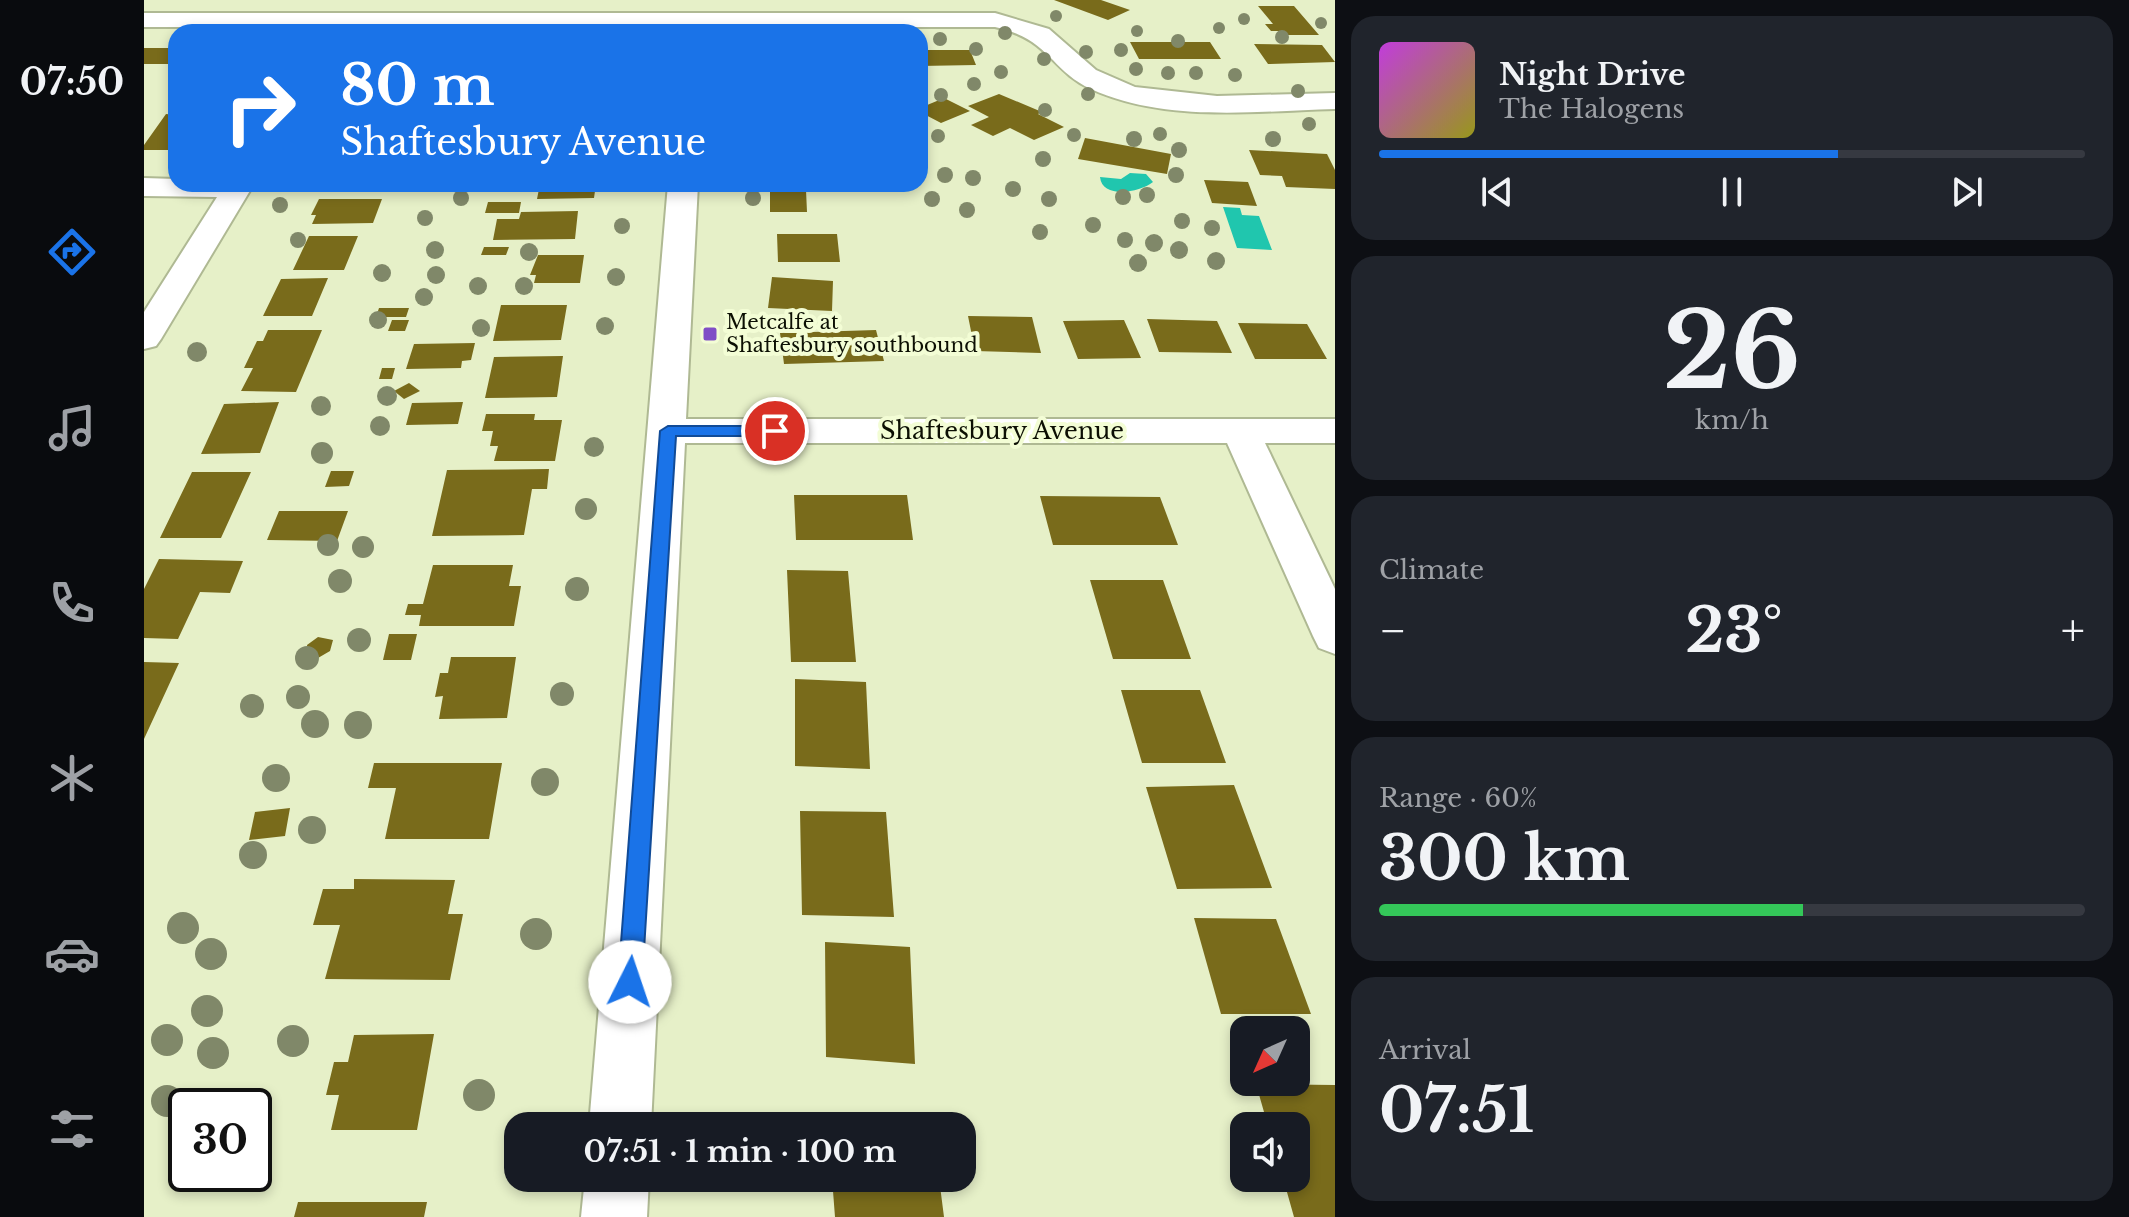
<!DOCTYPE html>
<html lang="en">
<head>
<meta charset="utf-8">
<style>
	body { margin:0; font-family:"Libre Baskerville",serif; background:#20242c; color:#f1f3f6; height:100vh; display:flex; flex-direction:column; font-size:30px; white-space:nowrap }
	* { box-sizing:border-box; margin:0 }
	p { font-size:26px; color:#9ea1a6 }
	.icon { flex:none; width:44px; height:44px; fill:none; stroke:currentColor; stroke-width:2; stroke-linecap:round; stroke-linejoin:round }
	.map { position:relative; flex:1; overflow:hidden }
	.side { display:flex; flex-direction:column; gap:16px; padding:16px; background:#0d0f14; width:794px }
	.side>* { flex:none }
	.guide { position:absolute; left:24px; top:24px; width:760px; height:168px; border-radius:24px; box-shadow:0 4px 12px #0003; background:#1a73e8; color:#fff; overflow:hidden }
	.needle { width:52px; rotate:225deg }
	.controls { position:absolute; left:1086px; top:1016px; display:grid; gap:16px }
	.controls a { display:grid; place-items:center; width:80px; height:80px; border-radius:16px; background:#171b24; box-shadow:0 4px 12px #0003; font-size:40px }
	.speed { position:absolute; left:24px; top:1088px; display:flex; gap:16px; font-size:40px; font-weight:700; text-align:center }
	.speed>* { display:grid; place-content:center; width:104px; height:104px; border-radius:50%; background:#171b24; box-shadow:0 4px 12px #0003; line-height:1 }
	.speed .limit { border:4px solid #111; border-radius:12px; background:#fff; color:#111 }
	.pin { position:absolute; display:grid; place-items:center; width:68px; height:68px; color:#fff; margin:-34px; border:4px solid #fff; border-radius:50%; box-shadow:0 2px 8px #0007 }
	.me { position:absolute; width:88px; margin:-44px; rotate:4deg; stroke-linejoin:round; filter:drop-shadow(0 0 6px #0008) }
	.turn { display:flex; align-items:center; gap:28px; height:168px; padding:0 40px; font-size:36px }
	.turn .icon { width:104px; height:104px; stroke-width:2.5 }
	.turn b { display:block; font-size:56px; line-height:68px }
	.big { font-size:60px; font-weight:800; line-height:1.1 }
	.side .card { flex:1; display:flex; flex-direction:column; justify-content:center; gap:12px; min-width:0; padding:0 28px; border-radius:24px; background:#20242c }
	.side .dial { align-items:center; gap:0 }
	.dial b { font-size:104px; line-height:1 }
	.song { display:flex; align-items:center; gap:24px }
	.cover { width:96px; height:96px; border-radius:12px; background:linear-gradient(135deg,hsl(290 70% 55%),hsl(60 70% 35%)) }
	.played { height:8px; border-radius:4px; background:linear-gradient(90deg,#1a73e8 65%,#363941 65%) }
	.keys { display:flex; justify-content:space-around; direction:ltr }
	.heat { display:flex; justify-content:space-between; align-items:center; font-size:44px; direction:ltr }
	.charge { height:12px; border-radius:6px; background:linear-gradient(90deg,#34c759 60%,#363941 0) }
	.trip { position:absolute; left:360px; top:1112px; width:472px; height:80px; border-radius:24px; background:#171b24; box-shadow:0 4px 12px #0003; font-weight:800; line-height:80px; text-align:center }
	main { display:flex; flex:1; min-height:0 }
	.tabs { display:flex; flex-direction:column; width:144px; justify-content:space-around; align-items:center; background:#090b0e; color:#9ea1a6 }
	.tabs .icon { width:56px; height:56px }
	.tabs .active { color:#1a73e8 }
	.tabs b { font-size:36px; color:#f1f3f6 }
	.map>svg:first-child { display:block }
	.water { fill:#20c6ae }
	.building { fill:#796b1b }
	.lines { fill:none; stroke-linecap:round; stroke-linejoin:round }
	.minor-casing { stroke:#afb993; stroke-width:4 }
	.minor { fill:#fff; fill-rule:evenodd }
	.tree { fill:#808869 }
	.route { fill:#1a73e8; stroke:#114b97; stroke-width:2 }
	.poi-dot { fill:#804ec6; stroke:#f3fdd5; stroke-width:3 }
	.labels { text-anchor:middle; stroke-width:8; stroke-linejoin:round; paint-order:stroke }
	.far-poi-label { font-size:20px; fill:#0c0f03; stroke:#f3fdd5; text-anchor:start }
	.street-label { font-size:24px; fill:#0c0f03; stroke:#f3fdd5 }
</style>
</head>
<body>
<main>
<nav class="tabs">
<b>07:50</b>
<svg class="icon active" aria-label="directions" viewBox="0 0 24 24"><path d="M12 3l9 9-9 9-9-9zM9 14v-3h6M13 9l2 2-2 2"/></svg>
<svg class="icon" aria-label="music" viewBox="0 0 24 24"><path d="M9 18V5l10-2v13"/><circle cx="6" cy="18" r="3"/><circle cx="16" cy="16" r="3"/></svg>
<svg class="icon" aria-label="phone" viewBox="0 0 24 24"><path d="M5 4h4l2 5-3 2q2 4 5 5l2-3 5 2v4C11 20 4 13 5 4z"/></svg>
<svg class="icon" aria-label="climate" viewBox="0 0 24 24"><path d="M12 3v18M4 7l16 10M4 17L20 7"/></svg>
<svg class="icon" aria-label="car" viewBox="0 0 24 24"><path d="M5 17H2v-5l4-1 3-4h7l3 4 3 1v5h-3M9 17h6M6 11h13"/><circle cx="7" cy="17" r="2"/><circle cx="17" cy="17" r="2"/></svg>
<svg class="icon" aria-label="filters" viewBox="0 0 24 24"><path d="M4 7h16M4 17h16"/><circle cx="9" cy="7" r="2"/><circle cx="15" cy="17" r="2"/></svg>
</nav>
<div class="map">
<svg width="1191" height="1217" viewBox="0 0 1191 1217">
	<rect width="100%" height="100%" fill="#e6f0c8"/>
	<path class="water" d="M 986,173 L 1002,174 L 1009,182 C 995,193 958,199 956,177 L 977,179 Z
		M 1079,207 L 1096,208 L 1098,215 L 1115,216 L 1128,250 L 1093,248 Z"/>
	<path class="building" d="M 910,0 L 957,0 L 986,10 L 964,20 Z
		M 1114,6 L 1150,6 L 1175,35 L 1138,35 L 1134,31 L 1127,31 L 1121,24 L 1129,24 Z
		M 986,42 L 1066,42 L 1077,59 L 995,59 Z
		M 1110,44 L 1178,45 L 1191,62 L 1124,64 Z
		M 0,48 L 32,48 L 32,64 L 0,64 Z
		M 776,50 L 826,50 L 832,65 L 776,66 Z
		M 855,94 L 898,112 L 894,114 L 920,127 L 890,140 L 866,128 L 849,136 L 827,125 L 845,117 L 824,106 Z
		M 800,98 L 826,111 L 797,123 L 776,112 L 776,108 Z
		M 22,114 L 32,115 L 32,150 L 0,150 L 0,145 Z
		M 941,138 L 1027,154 L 1023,174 L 934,159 Z
		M 1105,150 L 1183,154 L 1191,170 L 1191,189 L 1142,187 L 1138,176 L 1116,175 Z
		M 1060,180 L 1104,182 L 1113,206 L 1068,203 Z
		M 396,184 L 452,184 L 450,198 L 393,199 Z
		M 626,189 L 662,190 L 663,212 L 626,212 Z
		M 175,199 L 238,199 L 229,223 L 168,224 L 172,215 L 167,215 Z
		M 344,202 L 377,202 L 375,213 L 341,213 Z
		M 434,211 L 431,239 L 349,240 L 353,219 L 375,219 L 377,212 Z
		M 633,234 L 693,234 L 696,262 L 634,262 Z
		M 165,236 L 214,236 L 200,270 L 149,270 Z
		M 340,247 L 365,247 L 362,255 L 337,255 Z
		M 394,255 L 440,255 L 436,283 L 390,283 L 392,275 L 386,275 Z
		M 628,277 L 689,281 L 688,311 L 624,308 Z
		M 184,278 L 168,316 L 119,316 L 137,279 Z
		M 357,305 L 423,305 L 417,340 L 349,341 Z
		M 235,308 L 265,308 L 262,317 L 232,317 Z
		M 824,316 L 888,317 L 897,353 L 831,351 Z
		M 1003,319 L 1073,321 L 1088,353 L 1015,352 Z
		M 248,320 L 265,320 L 261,331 L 244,331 Z
		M 980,320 L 997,358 L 934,359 L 919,321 Z
		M 1094,323 L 1163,324 L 1183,359 L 1111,359 Z
		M 124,330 L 178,330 L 152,392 L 97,391 L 109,368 L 100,368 L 113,341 L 119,341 Z
		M 732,330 L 740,361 L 640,364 L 636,333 Z
		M 331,343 L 327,360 L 318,361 L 317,368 L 262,369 L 270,344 Z
		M 419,356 L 413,397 L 341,398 L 350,357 Z
		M 238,368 L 251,368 L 248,379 L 235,379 Z
		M 265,383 L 276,391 L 260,399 L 250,391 Z
		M 135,402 L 116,453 L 57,454 L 80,404 Z
		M 319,402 L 314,424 L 262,425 L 268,403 Z
		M 342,414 L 391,414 L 390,420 L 418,420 L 411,461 L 350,461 L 354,446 L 346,446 L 349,431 L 338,431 Z
		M 405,469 L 403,489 L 388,489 L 380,535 L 288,536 L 303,470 Z
		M 187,471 L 210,471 L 205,486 L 181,487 Z
		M 48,472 L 107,472 L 77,538 L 16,538 Z
		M 650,495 L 763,495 L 769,540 L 652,540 Z
		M 896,496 L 1016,497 L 1034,545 L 909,545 Z
		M 135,511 L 204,511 L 193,541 L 123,540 Z
		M 15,559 L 99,561 L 86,593 L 56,592 L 34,639 L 0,638 L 0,589 Z
		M 289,565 L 369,565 L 365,586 L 377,586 L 370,626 L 275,626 L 277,615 L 261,615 L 264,604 L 279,604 Z
		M 643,570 L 704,571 L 712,662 L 647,662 Z
		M 946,580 L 1019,580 L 1047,659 L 969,659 Z
		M 245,634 L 273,634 L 267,660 L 239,660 Z
		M 174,637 L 189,640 L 186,651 L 174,658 L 164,653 L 163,645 Z
		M 307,657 L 372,657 L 363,718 L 295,719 L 299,696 L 291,697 L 296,673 L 304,673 Z
		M 0,662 L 35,663 L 0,739 Z
		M 651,679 L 722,682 L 726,769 L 651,766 Z
		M 977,690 L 1056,690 L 1082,763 L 998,763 Z
		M 230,763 L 358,763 L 345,839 L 241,839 L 252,788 L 224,788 Z
		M 1090,785 L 1128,888 L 1033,889 L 1002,787 Z
		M 146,808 L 141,836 L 105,840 L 111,812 Z
		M 656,811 L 742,812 L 750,917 L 658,915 Z
		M 210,879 L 311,880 L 304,914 L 319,914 L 306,980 L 181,979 L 196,925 L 169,925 L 179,889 L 210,889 Z
		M 1050,918 L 1132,919 L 1167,1014 L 1077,1014 Z
		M 681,942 L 766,947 L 771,1064 L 682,1057 Z
		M 290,1034 L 273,1130 L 187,1130 L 195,1095 L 182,1095 L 190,1062 L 204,1062 L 210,1035 Z
		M 1112,1084 L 1191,1085 L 1191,1217 L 1150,1217 L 1139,1178 L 1152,1178 L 1152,1126 L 1124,1126 Z
		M 685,1118 L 787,1118 L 788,1126 L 685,1126 Z
		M 688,1178 L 795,1178 L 800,1217 L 691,1217 Z
		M 154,1202 L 283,1202 L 280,1217 L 150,1217 Z"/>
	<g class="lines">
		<g class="minor-casing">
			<path id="minor" d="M 0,13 L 851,13 L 905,29 L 952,70 L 991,87 L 1073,96 L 1191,93 L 1191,109 C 1112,111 1022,123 947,89 C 906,70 906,39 851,27 L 0,27 Z
				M 0,178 L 32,179 L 32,184 L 110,184 L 17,339 L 12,346 L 0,349 L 0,312 L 73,197 L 0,196 Z
				M 524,184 L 554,184 L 542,419 L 1191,419 L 1191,443 L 1121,443 L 1191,589 L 1191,654 L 1175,648 L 1169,636 L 1083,443 L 541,443 L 507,1126 L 445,1126 Z
				M 441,1178 L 505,1178 L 503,1217 L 437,1217 Z"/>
		</g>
		<use href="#minor" class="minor"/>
	</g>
	<g class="tree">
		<circle cx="912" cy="16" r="6"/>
		<circle cx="1100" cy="19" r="6"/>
		<circle cx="1177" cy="23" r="6"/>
		<circle cx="1075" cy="28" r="6"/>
		<circle cx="993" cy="31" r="6"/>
		<circle cx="861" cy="33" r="7"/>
		<circle cx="1138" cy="37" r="7"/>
		<circle cx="796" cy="39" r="7"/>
		<circle cx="1034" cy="41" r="7"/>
		<circle cx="832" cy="49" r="7"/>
		<circle cx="977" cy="50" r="7"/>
		<circle cx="942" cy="52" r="7"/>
		<circle cx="900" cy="59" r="7"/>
		<circle cx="992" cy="69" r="7"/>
		<circle cx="857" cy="72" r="7"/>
		<circle cx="1024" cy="73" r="7"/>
		<circle cx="1052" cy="73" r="7"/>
		<circle cx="1091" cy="75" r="7"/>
		<circle cx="830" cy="84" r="7"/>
		<circle cx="1154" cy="91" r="7"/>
		<circle cx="944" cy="94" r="7"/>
		<circle cx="797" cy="95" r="7"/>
		<circle cx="901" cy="110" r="7"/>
		<circle cx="1165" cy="124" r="7"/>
		<circle cx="1016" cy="134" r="7"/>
		<circle cx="930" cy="135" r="7"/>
		<circle cx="794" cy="136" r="7"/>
		<circle cx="990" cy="139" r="8"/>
		<circle cx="1129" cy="139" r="8"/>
		<circle cx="1035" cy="150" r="8"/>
		<circle cx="899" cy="159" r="8"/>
		<circle cx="801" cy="175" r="8"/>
		<circle cx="1032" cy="175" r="8"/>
		<circle cx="829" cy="178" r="8"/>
		<circle cx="869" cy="189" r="8"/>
		<circle cx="1003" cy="195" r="8"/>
		<circle cx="979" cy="197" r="8"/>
		<circle cx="317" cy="198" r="8"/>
		<circle cx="609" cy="198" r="8"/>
		<circle cx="788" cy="199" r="8"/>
		<circle cx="905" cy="199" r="8"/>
		<circle cx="136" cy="205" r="8"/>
		<circle cx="823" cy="210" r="8"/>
		<circle cx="281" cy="218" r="8"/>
		<circle cx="1038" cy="221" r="8"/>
		<circle cx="949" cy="225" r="8"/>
		<circle cx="478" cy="226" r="8"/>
		<circle cx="1068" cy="228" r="8"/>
		<circle cx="896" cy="232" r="8"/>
		<circle cx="154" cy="240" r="8"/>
		<circle cx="981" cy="240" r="8"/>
		<circle cx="1010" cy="243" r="9"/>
		<circle cx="291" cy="250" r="9"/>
		<circle cx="1035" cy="250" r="9"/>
		<circle cx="385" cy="252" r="9"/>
		<circle cx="1072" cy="261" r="9"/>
		<circle cx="994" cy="263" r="9"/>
		<circle cx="238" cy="273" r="9"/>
		<circle cx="292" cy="275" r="9"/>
		<circle cx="472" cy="277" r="9"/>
		<circle cx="334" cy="286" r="9"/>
		<circle cx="380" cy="286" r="9"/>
		<circle cx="280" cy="297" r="9"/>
		<circle cx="234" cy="320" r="9"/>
		<circle cx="461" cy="326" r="9"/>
		<circle cx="337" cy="328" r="9"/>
		<circle cx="53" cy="352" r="10"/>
		<circle cx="243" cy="396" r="10"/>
		<circle cx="177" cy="406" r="10"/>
		<circle cx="236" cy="426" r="10"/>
		<circle cx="450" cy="447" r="10"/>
		<circle cx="178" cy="453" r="11"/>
		<circle cx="442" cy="509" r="11"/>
		<circle cx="184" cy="545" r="11"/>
		<circle cx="219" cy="547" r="11"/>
		<circle cx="196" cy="581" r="12"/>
		<circle cx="433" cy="589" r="12"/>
		<circle cx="215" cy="640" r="12"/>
		<circle cx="163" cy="658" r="12"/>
		<circle cx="418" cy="694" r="12"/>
		<circle cx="154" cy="697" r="12"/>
		<circle cx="108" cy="706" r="12"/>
		<circle cx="171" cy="724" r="14"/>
		<circle cx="214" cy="725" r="14"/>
		<circle cx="132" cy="778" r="14"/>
		<circle cx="401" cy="782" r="14"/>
		<circle cx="168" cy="830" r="14"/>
		<circle cx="109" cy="855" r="14"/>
		<circle cx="39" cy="928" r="16"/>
		<circle cx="392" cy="934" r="16"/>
		<circle cx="67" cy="954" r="16"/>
		<circle cx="63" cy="1011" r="16"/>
		<circle cx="23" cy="1040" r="16"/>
		<circle cx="149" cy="1041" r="16"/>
		<circle cx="69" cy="1053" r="16"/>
		<circle cx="335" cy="1095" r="16"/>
		<circle cx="23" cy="1101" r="16"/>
	</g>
	<path class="route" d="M 524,426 L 631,426 L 638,431 L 631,436 L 532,436 L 498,982 L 494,990 L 486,993 L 477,990 L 474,982 L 516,431 Z"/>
	<rect class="poi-dot" x="558" y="326" width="16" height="16" rx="4"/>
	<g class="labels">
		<g class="far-poi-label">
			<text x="582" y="329">Metcalfe at<tspan x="582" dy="23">Shaftesbury southbound</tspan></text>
		</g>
		<g class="street-label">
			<text x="858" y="439">Shaftesbury Avenue</text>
		</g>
	</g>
</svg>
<div class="controls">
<a><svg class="needle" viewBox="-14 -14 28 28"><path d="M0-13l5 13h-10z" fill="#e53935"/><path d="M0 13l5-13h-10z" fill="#9ea1a6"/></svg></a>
<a><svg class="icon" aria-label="sound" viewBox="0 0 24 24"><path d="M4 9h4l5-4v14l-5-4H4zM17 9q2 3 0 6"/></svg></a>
</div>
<div class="speed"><div class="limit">30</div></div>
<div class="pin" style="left:631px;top:431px;background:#d93025"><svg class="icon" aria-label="arrive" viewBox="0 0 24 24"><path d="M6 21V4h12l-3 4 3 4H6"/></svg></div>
<svg class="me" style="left:486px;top:982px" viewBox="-20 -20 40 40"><circle r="19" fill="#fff"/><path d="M0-13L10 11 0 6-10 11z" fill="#1a73e8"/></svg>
<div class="trip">07:51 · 1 min · 100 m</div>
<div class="guide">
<div class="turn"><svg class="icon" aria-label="right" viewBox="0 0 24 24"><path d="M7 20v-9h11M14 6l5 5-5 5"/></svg><div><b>80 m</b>Shaftesbury Avenue</div></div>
</div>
</div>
<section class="side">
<div class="card">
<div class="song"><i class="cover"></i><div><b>Night Drive</b><p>The Halogens</p></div></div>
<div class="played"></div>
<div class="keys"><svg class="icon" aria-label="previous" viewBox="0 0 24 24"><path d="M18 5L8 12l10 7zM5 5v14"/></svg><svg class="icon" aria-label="pause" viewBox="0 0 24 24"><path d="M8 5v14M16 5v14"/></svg><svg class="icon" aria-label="next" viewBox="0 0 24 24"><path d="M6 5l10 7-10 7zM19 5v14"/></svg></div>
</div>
<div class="card dial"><b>26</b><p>km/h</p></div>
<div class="card"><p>Climate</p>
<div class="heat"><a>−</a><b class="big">23°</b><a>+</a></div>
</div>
<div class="card"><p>Range · 60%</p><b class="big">300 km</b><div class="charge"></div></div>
<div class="card"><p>Arrival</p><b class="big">07:51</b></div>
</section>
</main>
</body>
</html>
